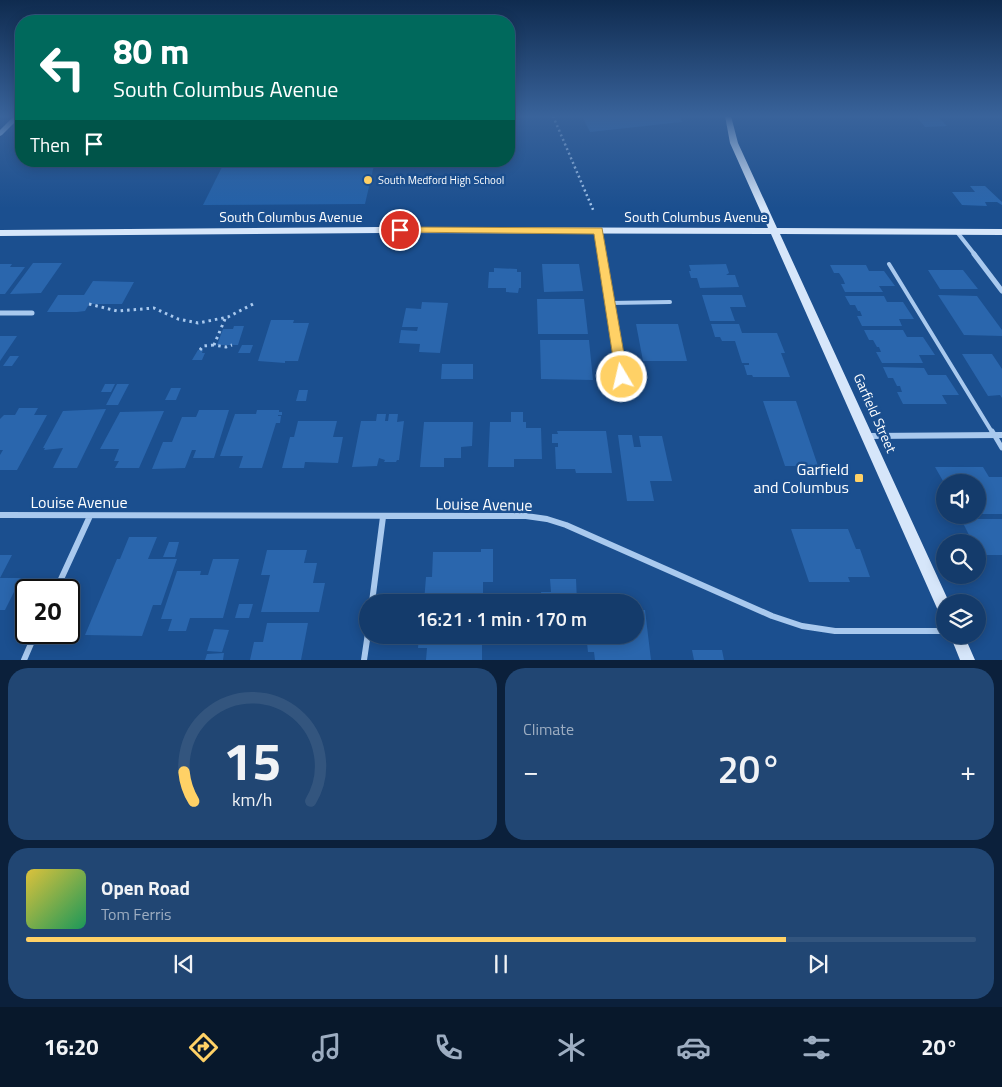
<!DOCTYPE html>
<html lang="en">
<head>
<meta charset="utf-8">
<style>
	body { margin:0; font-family:"Titillium Web",sans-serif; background:#214673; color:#f1f3f6; height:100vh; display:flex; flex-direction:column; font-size:19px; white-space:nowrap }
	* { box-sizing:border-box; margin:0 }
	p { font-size:16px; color:#9dadc1 }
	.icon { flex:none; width:28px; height:28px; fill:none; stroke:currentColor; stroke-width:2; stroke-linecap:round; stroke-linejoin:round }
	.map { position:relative; height:660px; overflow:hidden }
	.side { display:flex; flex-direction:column; gap:8px; padding:8px; background:#0b203b; flex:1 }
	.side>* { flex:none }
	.hud { position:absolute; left:15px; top:15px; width:500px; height:152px; border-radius:20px; box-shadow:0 2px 12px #0003,0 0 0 1px #33557e; background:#00695c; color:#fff; overflow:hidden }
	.tools { position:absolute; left:936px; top:474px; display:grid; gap:10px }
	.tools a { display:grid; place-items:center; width:50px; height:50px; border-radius:50%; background:#143b6b; box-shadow:0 2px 12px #0003,0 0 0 1px #33557e; font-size:25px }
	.speed { position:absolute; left:15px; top:579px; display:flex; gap:10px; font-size:25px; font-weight:700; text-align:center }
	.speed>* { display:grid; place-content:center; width:65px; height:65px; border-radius:50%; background:#143b6b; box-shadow:0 2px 12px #0003,0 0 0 1px #33557e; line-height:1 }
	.speed .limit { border:2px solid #111; border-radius:8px; background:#fff; color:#111 }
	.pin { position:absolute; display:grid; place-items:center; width:42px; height:42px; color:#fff; margin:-21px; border:2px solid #fff; border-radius:50%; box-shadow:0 1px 5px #0007 }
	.me { position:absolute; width:55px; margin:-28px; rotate:351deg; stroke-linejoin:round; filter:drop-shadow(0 0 4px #0008) }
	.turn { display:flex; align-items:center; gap:18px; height:105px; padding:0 15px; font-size:22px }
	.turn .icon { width:65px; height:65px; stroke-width:2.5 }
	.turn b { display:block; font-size:35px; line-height:42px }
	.then { display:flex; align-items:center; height:48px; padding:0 15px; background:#0003; gap:10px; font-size:19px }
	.big { font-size:38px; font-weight:600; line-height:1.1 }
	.side .card { flex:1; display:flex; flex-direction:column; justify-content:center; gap:8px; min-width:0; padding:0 18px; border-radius:20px; background:#214673 }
	.side .dial { align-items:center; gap:0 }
	.dial svg { height:130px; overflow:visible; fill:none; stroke:#33557e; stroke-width:7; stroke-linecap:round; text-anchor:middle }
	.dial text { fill:#f1f3f6; stroke:none }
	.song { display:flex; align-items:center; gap:15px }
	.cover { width:60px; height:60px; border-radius:8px; background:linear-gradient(135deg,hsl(50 70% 55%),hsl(150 70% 35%)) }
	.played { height:5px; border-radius:2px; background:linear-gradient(90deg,#ffd166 80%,#33557e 80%) }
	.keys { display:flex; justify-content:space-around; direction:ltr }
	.heat { display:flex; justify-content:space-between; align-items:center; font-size:28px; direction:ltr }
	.side .tiles { flex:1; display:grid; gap:8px; grid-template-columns:1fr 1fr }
	.card:last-child { grid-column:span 2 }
	.trip { position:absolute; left:359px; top:594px; width:285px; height:50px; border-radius:25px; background:#143b6b; box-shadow:0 2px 12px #0003,0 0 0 1px #33557e; font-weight:600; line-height:50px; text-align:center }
	.tabs { display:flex; height:80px; justify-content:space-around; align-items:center; background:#08182b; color:#9dadc1 }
	.tabs .icon { width:35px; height:35px }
	.tabs .current { color:#ffd166 }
	.tabs b { font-size:22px; color:#f1f3f6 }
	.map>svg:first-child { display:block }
	.green { fill:#2461a8 }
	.building { fill:#2a66ad }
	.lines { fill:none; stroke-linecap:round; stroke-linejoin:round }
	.path-far1 { stroke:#a9c9ee; stroke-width:2.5; stroke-dasharray:2 3; stroke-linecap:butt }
	.path { stroke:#a9c9ee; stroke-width:3; stroke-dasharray:2.5 4; stroke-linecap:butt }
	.service-far2 { stroke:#a9c9ee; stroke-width:3 }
	.service-far1 { stroke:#a9c9ee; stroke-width:4 }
	.service { stroke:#a9c9ee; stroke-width:5 }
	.minor-far2 { stroke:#a9c9ee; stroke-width:4 }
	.minor-far1 { stroke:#a9c9ee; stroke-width:5 }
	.minor { stroke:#a9c9ee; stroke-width:6 }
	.tertiary { fill:#a9c9ee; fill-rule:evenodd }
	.secondary { fill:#d6e6fa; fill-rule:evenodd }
	.route { fill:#ffd166; stroke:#a68842 }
	.poi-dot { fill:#ffd166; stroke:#1b4f8f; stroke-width:2 }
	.labels { text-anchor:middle; stroke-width:5; stroke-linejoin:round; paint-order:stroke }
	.far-poi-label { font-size:11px; fill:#fff; stroke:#1b4f8f; text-anchor:start }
	.street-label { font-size:14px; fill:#fff; stroke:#1b4f8f }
	.near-poi-label { font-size:16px; fill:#fff; stroke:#1b4f8f; text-anchor:end }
	.near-street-label { font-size:16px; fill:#fff; stroke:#1b4f8f }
</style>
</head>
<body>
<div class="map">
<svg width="1002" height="660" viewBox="0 0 1002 660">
	<rect width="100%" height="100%" fill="#1b4f8f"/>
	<path class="green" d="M 225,161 L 375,161 L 365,204 L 203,205 Z"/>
	<path class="building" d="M 582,116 L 680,116 L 682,122 L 590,132 Z
		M 916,116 L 938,117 L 947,126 L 925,127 Z
		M 970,186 L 985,186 L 1002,202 L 1002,205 L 997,202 L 985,202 L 987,206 L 962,205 L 952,192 L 975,192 Z
		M 33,263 L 62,263 L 41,293 L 10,294 Z
		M 0,264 L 12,264 L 10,267 L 25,267 L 5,294 L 0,294 Z
		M 542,264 L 579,264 L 583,291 L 544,292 Z
		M 726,264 L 729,273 L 726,275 L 735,275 L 739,287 L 700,288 L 697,278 L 691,278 L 689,271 L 691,271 L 689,265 Z
		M 830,265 L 866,265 L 869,271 L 884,271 L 895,286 L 879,286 L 883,292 L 845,292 L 841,284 L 845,284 L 843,279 L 839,273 L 834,273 Z
		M 494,268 L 517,269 L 517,272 L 521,272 L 521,288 L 519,288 L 518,293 L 506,292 L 506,288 L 488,288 L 489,272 L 494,272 Z
		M 928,270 L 963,270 L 978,289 L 940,289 Z
		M 93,281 L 134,282 L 122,304 L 89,304 L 85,311 L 77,312 L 47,312 L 58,295 L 84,295 Z
		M 702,295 L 742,295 L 746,307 L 730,307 L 735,321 L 710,321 Z
		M 938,295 L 977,296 L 1002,330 L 1002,336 L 964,335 Z
		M 845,296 L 884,296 L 887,302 L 903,302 L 914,319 L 899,319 L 902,326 L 862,326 L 857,316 L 862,316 L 860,311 L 858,311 L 855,305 L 850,305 Z
		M 537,299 L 584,299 L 588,334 L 538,334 Z
		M 422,302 L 448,303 L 440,353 L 419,352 L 420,344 L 399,343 L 401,330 L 417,331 L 418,327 L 402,327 L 406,308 L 421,309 Z
		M 271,320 L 294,320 L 293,323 L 309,323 L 298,361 L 285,361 L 285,363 L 258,361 Z
		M 636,324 L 678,324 L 687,361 L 643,361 Z
		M 711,324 L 739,324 L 742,333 L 777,333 L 785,353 L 781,353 L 790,377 L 753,377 L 752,375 L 747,375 L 744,365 L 749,365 L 749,363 L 742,363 L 735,341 L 722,341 L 720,337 L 715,337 Z
		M 234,326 L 244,326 L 238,345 L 217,345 L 223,329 L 233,329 Z
		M 864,330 L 903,330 L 907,337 L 923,337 L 935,355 L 919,355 L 923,363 L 882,363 L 876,352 L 881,352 L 879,347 L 877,347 L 873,340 L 869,340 Z
		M 0,336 L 17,336 L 0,361 Z
		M 540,340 L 589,340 L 593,380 L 541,379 Z
		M 242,345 L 253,345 L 250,353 L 238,353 Z
		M 198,350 L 203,350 L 202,353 L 205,353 L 202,360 L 192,360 Z
		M 962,354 L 992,354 L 1002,369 L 1002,398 L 1000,395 L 988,396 Z
		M 10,356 L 19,356 L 12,366 L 3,366 Z
		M 442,364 L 473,364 L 473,379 L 441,379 Z
		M 883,367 L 924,368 L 928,375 L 946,375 L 959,395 L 942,395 L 947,404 L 903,404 L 897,392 L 902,392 L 900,386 L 897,386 L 893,378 L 888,378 Z
		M 105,384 L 115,384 L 111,392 L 101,392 Z
		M 117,384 L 129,384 L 118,405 L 106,405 Z
		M 171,388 L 181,388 L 176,400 L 165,400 Z
		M 299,390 L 308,390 L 306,401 L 296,401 Z
		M 763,401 L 796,401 L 818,466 L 785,466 Z
		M 19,408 L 38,408 L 34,415 L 47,415 L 17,470 L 0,470 L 0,455 L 3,450 L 0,450 L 0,419 L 4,415 L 15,415 Z
		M 106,409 L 77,468 L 53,468 L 63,448 L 44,450 L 45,448 L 43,448 L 63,411 Z
		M 199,410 L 229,410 L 214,458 L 193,458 L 196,450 L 192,450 L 185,468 L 152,469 L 163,442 L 172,442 L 182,417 L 196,417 Z
		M 257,410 L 279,410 L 279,412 L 282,412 L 282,415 L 278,415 L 278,416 L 281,416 L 280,423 L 276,423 L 262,468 L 239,468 L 243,456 L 220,456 L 235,414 L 256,414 Z
		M 164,411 L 139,468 L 115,468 L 119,461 L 114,461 L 119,449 L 100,449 L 120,412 Z
		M 511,412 L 523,412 L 523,422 L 526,422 L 526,428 L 541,428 L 542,459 L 514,459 L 514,467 L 488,467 L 490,422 L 511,422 Z
		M 377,414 L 386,414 L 385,421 L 388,421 L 389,414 L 398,414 L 397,422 L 404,421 L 399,460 L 397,460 L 396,462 L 384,462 L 385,460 L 379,458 L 377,466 L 352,467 L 361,421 L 376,421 Z
		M 298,421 L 337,421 L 333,437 L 343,437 L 338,463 L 305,462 L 304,468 L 282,468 L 290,437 L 294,437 Z
		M 424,422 L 473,422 L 472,446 L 461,447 L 461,458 L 444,458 L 444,467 L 420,467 Z
		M 557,431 L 606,431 L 612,473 L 576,473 L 575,469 L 556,469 L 555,447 L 558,447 L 558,443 L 552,443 L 552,434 L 558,434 Z
		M 618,435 L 632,435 L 634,447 L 641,447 L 639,436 L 662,436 L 672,481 L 650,481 L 654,501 L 627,501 Z
		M 935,467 L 983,467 L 989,477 L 1002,477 L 1002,514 L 978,514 L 978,482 L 943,481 Z
		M 961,519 L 1002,519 L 1002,555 L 983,555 L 978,542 L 974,537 L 970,537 Z
		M 791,529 L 848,529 L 856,549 L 860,549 L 870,577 L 848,577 L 850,582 L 809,582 Z
		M 129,537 L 157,537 L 148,559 L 177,559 L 161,605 L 153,605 L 142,636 L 85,635 L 117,559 L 120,559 Z
		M 169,542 L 179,542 L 175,557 L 163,557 Z
		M 481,549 L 493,549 L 493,582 L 483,582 L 483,602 L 424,602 L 426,577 L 432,577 L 433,552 L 481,552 Z
		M 267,550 L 307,550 L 304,563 L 317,563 L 313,583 L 325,583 L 319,612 L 261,612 L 270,575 L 261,575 Z
		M 0,555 L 12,555 L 0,578 Z
		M 213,559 L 239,559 L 223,618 L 190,618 L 186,631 L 168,631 L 172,619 L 161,619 L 177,571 L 201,571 L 200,575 L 208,575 Z
		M 0,578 L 21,578 L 5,610 L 0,610 Z
		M 550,579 L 576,579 L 577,602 L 520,602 L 520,599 L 542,600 L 541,592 L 551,592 Z
		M 239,604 L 253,604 L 249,618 L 235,618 Z
		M 635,610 L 645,610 L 651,660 L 595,660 L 594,652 L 588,652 L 587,643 L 593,643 L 593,637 L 635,635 Z
		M 267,623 L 308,623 L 301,660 L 250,660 L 254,642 L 263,642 Z
		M 214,629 L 229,630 L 222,652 L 207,651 Z
		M 419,635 L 494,635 L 494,641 L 482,643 L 482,660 L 426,660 L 427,648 L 418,648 Z
		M 520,635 L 579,635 L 580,642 L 520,641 Z
		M 692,650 L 722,650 L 724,660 L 694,660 Z
		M 224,653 L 223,660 L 205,660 L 207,654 Z"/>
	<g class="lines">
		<path class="path-far1" d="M 553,116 L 594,212"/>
		<path class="path" d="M 89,304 L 117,311 L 154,308 L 178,319 L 198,323 L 228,317 L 255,303
			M 225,319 L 214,345 L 226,347 L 232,345
			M 200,350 L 203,346 L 214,345"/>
		<path class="service-far2" d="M 599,231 L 603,255"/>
		<path class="service-far1" d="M 603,254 L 622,377
			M 889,264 L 992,432
			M 610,303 L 670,302"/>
		<path class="service" d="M 992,431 L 1002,448"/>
		<path class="minor-far2" d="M 957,232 L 975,255"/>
		<path class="minor-far1" d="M 974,254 L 1002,291
			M 0,313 L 32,313"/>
		<path class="minor" d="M 868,436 L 1002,435
			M 0,515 L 526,516 L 547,519 L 566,525 L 772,616 L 802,626 L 835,631 L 945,631
			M 56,590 L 90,516
			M 372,602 L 383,517
			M 24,660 L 36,632
			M 364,660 L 368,633"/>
		<path class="tertiary" d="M 14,116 L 21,116 L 2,135 L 0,136 L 0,130 Z"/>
		<path class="secondary" d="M 725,116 L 731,116 L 738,143 L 777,228 L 1002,229 L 1002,235 L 780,234 L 949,602 L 945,602 L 945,617 L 940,615 L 771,234 L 381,233 L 0,236 L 0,230 L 381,227 L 768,228 L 730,143 Z
			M 950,635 L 964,635 L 975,660 L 960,660 Z"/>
	</g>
	<linearGradient id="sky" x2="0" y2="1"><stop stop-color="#0f2b4f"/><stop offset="0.56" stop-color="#39639b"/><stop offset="1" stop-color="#39639b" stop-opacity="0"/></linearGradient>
	<rect width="1002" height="208" fill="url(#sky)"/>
	<path class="route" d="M 400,227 L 602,228 L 628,377 L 626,380 L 618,380 L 616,377 L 594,234 L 396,232 L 396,228 Z"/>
	<g class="poi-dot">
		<circle cx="368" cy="180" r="5"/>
		<rect x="854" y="473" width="10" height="10" rx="2.5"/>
	</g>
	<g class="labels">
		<g class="far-poi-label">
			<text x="378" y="184">South Medford High School</text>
		</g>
		<g class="street-label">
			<text x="291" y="222">South Columbus Avenue</text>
			<text x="696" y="222">South Columbus Avenue</text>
			<text transform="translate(875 413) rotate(66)" y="5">Garfield Street</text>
		</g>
		<g class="near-poi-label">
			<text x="849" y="475">Garfield<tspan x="849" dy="18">and Columbus</tspan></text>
		</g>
		<g class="near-street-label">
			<text x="79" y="508">Louise Avenue</text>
			<text transform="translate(484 504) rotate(1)" y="6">Louise Avenue</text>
		</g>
	</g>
</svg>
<div class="tools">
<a><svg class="icon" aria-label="sound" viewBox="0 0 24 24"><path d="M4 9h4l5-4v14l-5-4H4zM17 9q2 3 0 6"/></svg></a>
<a><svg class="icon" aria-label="search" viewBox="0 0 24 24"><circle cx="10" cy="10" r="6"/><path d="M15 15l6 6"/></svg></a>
<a><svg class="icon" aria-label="layers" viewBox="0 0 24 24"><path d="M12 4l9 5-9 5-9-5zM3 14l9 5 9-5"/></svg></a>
</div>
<div class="speed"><div class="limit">20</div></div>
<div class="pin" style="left:400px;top:230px;background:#d93025"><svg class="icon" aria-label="arrive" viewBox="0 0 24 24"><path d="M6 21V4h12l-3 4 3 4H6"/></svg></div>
<svg class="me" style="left:622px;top:377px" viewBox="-20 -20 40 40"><circle r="17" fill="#ffd166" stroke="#fff" stroke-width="3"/><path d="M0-11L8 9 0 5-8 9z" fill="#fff"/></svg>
<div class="trip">16:21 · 1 min · 170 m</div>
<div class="hud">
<div class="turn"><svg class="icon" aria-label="left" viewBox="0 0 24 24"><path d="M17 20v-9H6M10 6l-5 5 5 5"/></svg><div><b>80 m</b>South Columbus Avenue</div></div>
<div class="then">Then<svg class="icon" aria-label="arrive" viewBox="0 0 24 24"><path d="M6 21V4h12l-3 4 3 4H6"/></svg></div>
</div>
</div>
<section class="side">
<div class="tiles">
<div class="card dial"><svg viewBox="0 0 100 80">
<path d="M14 69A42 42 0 1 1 86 69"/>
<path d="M14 69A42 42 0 0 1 8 51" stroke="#ffd166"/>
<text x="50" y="56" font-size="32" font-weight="700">15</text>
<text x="50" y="72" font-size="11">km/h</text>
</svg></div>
<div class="card"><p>Climate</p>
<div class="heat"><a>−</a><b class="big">20°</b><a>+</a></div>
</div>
<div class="card">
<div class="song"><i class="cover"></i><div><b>Open Road</b><p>Tom Ferris</p></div></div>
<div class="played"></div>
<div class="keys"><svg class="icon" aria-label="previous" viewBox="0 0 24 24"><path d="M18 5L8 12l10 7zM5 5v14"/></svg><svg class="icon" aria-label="pause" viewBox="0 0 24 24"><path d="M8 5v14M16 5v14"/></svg><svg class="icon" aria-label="next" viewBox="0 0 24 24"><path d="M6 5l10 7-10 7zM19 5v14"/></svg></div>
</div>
</div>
</section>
<nav class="tabs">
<b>16:20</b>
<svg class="icon current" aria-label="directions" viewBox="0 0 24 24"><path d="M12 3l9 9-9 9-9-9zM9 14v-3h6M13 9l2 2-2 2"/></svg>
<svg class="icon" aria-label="music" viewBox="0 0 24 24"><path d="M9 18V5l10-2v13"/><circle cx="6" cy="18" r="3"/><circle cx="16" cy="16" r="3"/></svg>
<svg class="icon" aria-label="phone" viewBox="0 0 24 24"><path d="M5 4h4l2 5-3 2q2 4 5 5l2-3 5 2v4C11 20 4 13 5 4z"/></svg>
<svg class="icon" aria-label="climate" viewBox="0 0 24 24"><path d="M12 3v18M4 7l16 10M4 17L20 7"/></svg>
<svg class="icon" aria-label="car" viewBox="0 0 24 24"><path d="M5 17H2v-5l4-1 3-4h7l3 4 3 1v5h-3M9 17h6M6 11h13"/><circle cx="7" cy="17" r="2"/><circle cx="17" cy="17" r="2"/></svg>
<svg class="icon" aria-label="filters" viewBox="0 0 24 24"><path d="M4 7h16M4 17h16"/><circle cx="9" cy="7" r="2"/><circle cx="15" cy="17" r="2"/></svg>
<b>20°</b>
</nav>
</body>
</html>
